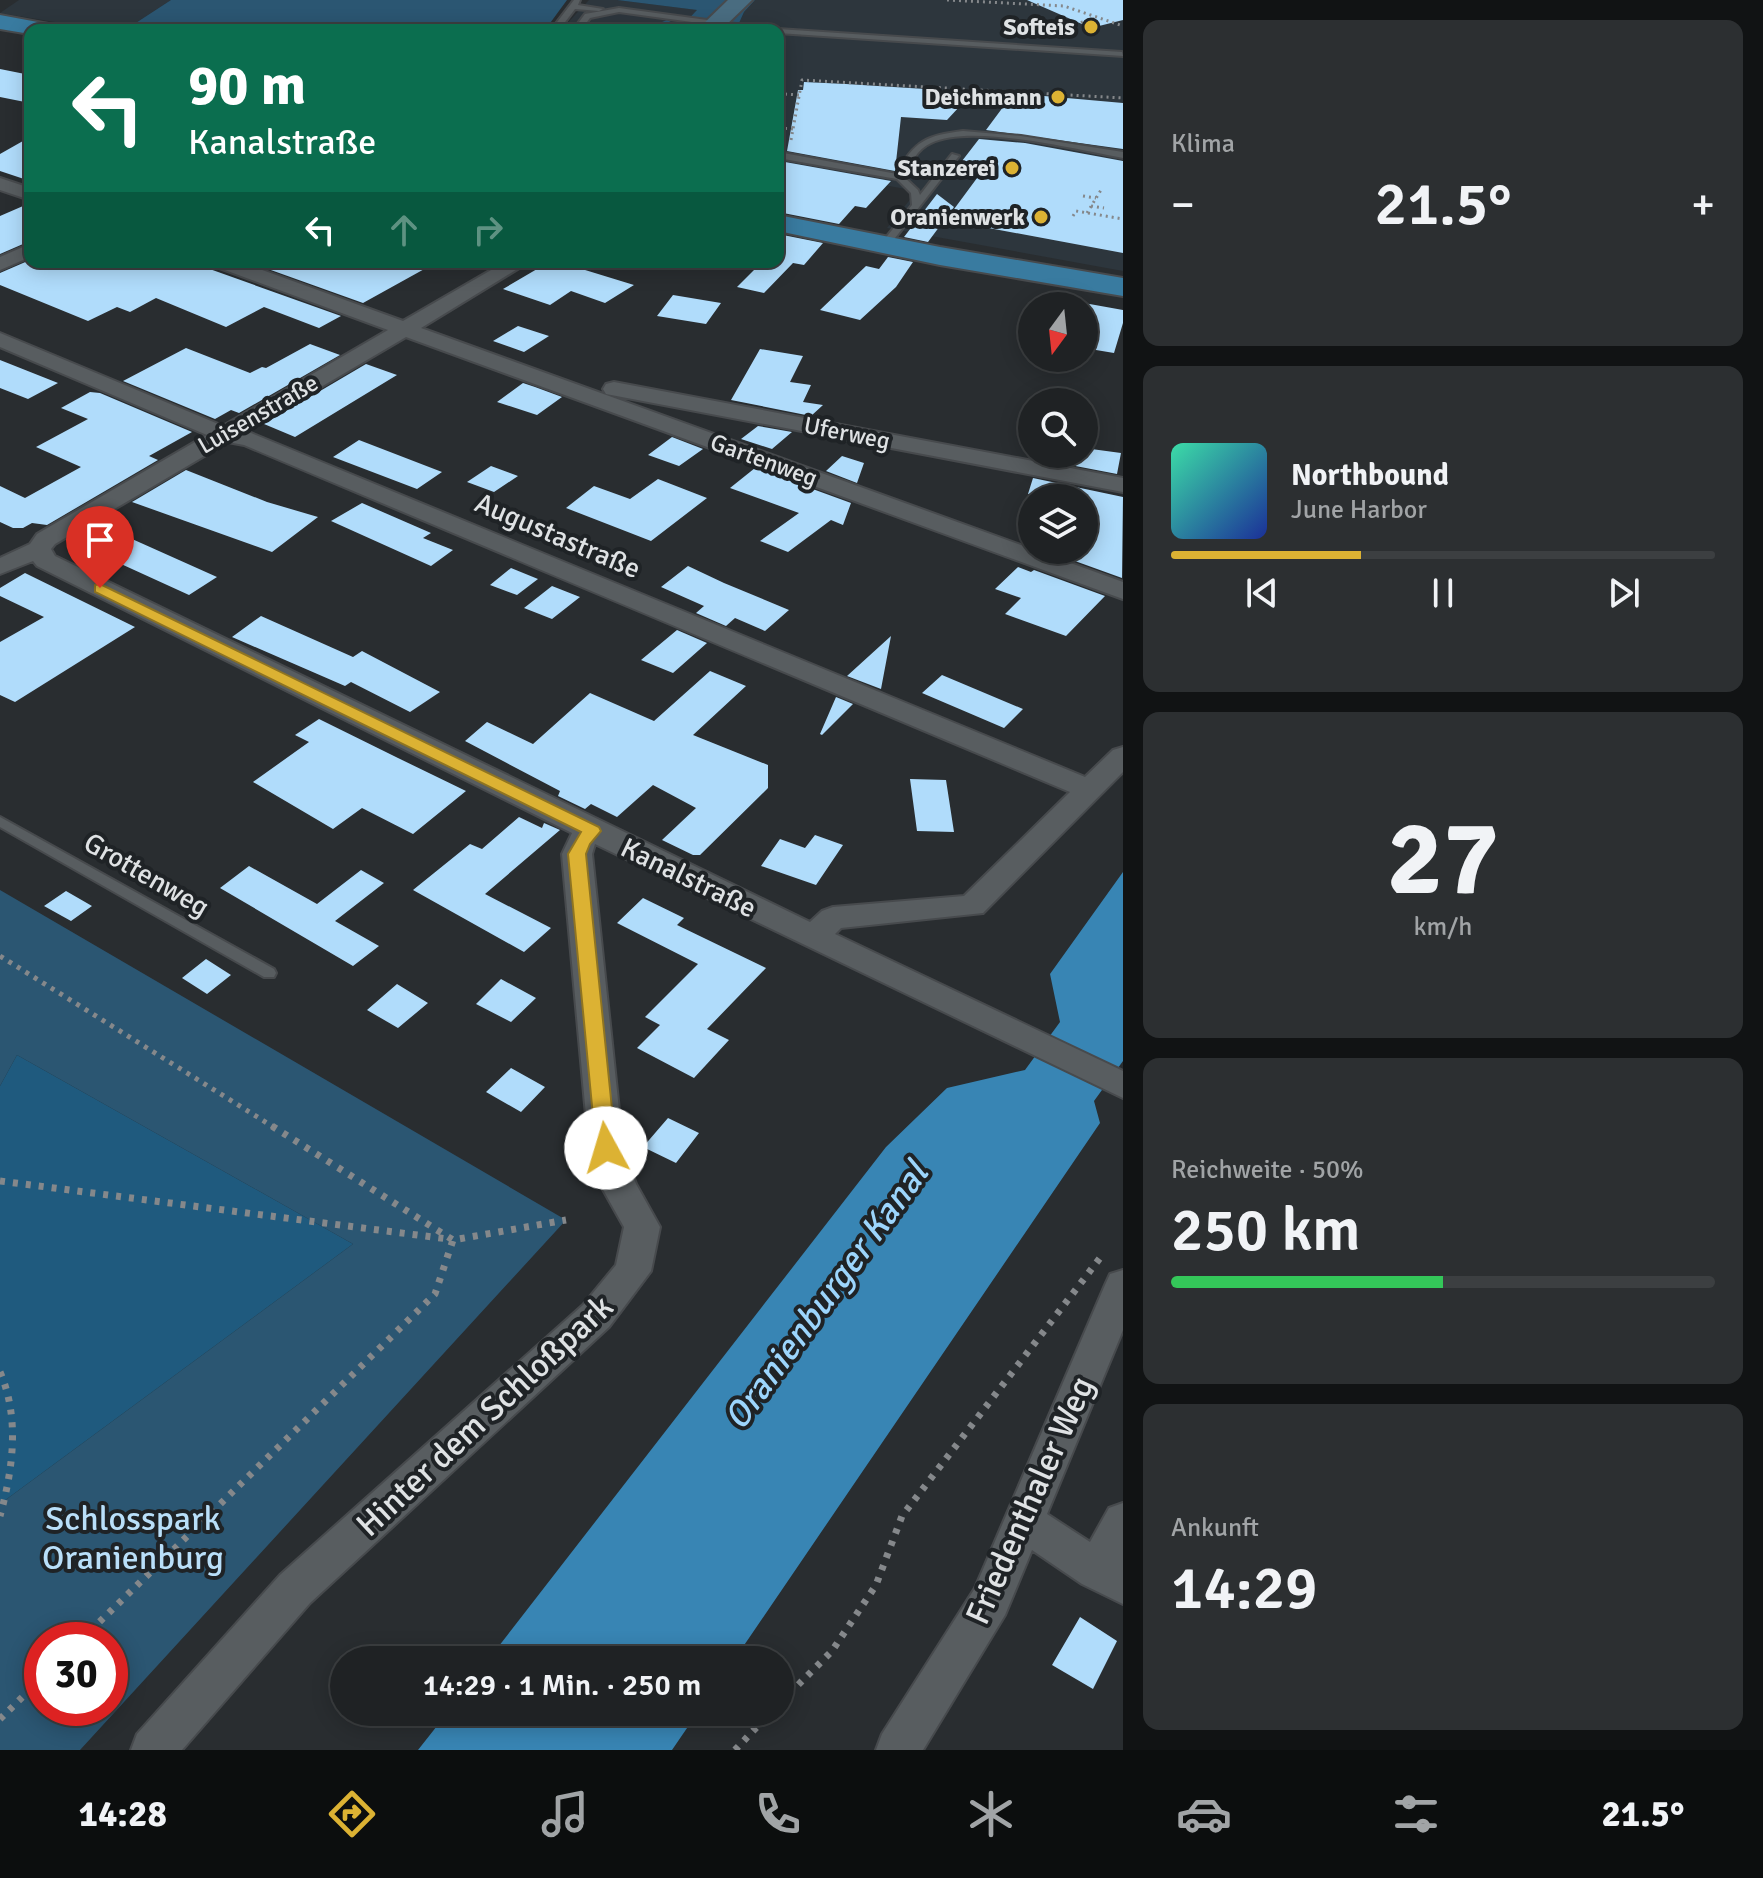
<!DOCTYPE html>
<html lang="de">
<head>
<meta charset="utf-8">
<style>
	body { margin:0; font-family:Signika,sans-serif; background:#2c2f31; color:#f1f3f6; height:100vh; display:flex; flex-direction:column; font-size:30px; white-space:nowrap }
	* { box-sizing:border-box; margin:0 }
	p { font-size:26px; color:#a1a4a6 }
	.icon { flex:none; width:44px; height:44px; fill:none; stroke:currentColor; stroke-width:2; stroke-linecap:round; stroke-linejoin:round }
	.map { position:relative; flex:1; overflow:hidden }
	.details { display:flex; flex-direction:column; gap:20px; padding:20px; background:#111314; width:640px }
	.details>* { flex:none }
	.top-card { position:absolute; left:24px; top:24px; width:760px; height:244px; border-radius:16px; box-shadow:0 4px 20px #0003,0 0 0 2px #3c3f41; background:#0b6e4f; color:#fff; overflow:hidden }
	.needle { width:52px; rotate:195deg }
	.fabs { position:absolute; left:1018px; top:292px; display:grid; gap:16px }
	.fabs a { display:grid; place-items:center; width:80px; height:80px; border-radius:50%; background:#1f2224; box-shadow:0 4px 20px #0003,0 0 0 2px #3c3f41; font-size:40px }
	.speed { position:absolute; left:24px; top:1622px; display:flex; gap:16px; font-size:40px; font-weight:700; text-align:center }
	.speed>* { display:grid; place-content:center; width:104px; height:104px; border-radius:50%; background:#1f2224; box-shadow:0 4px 20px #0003,0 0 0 2px #3c3f41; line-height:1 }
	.speed .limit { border:12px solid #d22; background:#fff; color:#111 }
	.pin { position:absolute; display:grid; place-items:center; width:68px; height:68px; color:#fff; margin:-82px -34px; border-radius:50% 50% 50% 0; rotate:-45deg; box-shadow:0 0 8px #0007 }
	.pin .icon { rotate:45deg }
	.me { position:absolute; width:88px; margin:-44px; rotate:354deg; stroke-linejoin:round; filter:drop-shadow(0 0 6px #0008) }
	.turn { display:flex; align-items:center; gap:28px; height:168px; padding:0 32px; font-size:36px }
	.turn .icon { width:104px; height:104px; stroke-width:2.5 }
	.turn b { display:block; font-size:56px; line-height:68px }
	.lanes { display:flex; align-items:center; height:76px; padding:0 32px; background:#0003; justify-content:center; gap:40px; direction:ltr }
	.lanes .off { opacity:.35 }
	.big { font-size:60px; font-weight:600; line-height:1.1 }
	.details .widget { flex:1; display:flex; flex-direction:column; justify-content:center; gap:12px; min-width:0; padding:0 28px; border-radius:16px; background:#2c2f31 }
	.details .dial { align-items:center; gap:0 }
	.dial b { font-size:104px; line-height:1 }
	.song { display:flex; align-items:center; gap:24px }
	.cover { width:96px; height:96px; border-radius:12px; background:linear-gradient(135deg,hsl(160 70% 55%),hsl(230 70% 35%)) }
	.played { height:8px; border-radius:4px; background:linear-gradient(90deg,#dcb233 35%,#3c3f41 35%) }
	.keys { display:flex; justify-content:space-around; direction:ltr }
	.heat { display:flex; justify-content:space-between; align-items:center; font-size:44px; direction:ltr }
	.charge { height:12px; border-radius:6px; background:linear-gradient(90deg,#34c759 50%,#3c3f41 0) }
	.trip { position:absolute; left:330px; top:1646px; width:464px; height:80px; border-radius:40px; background:#1f2224; box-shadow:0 4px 20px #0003,0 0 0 2px #3c3f41; font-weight:600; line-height:80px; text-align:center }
	.dock { display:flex; height:128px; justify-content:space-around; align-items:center; background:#0c0e0e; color:#a1a4a6 }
	.dock .icon { width:56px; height:56px }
	.dock .current { color:#dcb233 }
	.dock b { font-size:36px; color:#f1f3f6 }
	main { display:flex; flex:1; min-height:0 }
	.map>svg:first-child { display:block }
	.built { fill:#2d363d }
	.green { fill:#2b5672; fill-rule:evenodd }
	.forest { fill:#1f5a7e }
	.water { fill:#3885b4 }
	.building { fill:#b0dcfb }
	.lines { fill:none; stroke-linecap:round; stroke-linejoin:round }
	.lane-casing { stroke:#474a4d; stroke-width:4 }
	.street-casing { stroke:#474a4d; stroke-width:4 }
	.secondary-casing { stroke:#474a4d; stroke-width:4 }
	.primary-casing { stroke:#474a4d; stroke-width:4 }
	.path-far2 { stroke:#85888b; stroke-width:3; stroke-dasharray:2 4; stroke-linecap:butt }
	.path-far1 { stroke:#85888b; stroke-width:5; stroke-dasharray:4 6; stroke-linecap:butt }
	.path { stroke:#85888b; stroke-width:7; stroke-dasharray:5 8; stroke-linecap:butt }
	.lane { fill:#585d60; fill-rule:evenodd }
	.street { fill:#585d60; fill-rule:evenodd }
	.secondary { fill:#496c80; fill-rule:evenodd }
	.primary { fill:#397ba0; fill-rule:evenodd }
	.route { fill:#dcb233; stroke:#8f7421; stroke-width:2 }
	.poi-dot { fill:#dcb233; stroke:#1f2326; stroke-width:3 }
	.labels { text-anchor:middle; stroke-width:8; stroke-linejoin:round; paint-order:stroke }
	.far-poi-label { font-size:24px; font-weight:bold; fill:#dfe2e4; stroke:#1f2326; text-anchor:end }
	.far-street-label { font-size:24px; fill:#dfe2e4; stroke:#1f2326 }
	.street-label { font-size:28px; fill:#dfe2e4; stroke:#1f2326 }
	.near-street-label { font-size:34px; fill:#dfe2e4; stroke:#1f2326 }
	.near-park-label { font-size:34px; fill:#b9dff9; stroke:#1f2326 }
	.near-water-label { font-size:36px; font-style:italic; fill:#9cd5fc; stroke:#1f2326 }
</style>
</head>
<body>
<main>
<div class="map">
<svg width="1123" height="1750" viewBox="0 0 1123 1750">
	<rect width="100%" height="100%" fill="#292d30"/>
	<path class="built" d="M 19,0 L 171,0 L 125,30 L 103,30 L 0,13 Z
		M 589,0 L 617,0 L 698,10 L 678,30 L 561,30 Z
		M 755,0 L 1123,0 L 1123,271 L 887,228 L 917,191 L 778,166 L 778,30 L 736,30 L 744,12 Z"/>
	<path class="green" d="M 171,0 L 567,0 L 545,30 L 125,30 Z
		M 617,0 L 755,0 L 744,12 L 736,30 L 669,30 L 671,25 L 662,22 L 667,20 L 681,27 L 697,10 Z
		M 0,890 L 566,1220 L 80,1750 L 0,1750 L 0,1504 L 353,1244 L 17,1055 L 0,1086 ZM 42,1640 L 110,1640 L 110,1708 L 42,1708 Z"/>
	<path class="forest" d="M 17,1055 L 353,1244 L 0,1504 L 0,1086 Z"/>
	<path class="water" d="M 1123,872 L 1123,1061 L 1094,1101 L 1100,1123 L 734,1660 L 488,1660 L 886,1147 L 947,1088 L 1025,1070 L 1060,1022 L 1050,974 Z
		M 448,1712 L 698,1712 L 672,1750 L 418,1750 Z"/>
	<path class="building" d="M 1027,0 L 1123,0 L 1123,20 L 1091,28 Z
		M 0,69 L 30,75 L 30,103 L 0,97 Z
		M 804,82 L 846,84 L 973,92 L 947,120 L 901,117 L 895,171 L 787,151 L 798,90 L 803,90 Z
		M 1009,93 L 1123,103 L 1123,149 L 986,130 L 1009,99 Z
		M 30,137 L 30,181 L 0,171 L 0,154 Z
		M 979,139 L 1025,143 L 1123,161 L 1123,253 L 946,220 L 980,174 L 972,172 L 978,164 L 962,161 Z
		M 785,162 L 891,181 L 866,208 L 855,206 L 839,224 L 778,212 L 778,167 L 784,168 Z
		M 937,194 L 954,207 L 928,242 L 904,237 Z
		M 30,203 L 30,241 L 0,254 L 0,216 Z
		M 778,234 L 823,243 L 804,265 L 793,263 L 764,293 L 737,287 L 762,262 L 778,262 Z
		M 888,257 L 913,262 L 896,287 L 860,320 L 820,310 L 866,266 L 879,269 Z
		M 30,260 L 190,262 L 341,316 L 319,328 L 264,307 L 226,327 L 156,298 L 130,312 L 117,307 L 88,321 L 0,285 L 0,273 Z
		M 279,262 L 437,262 L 363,303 L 268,269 Z
		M 549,262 L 559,262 L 634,285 L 605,303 L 571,291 L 550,305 L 503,289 Z
		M 673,295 L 721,303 L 706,324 L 657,316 Z
		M 1084,303 L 1123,310 L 1123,323 L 1114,353 L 1084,348 Z
		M 518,326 L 549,336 L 524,352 L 493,341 Z
		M 310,344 L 340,355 L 239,413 L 231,410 L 215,419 L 123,381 L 186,348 L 250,373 L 262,367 L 266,368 Z
		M 760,349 L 803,356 L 790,382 L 811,385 L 803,402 L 823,405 L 811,416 L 731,400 Z
		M 0,360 L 58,383 L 28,399 L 0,388 Z
		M 366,364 L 397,375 L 295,437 L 264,424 Z
		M 523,383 L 535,387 L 562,397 L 537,415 L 497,402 Z
		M 90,392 L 100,393 L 192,432 L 149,456 L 158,460 L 47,525 L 32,523 L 23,528 L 13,528 L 0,522 L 0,486 L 25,498 L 81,467 L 36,447 L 88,419 L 61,408 Z
		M 758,426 L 792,432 L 772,449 L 741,439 Z
		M 672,437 L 703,449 L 679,466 L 648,455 Z
		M 359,440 L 442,472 L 417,489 L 333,457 Z
		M 1084,448 L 1121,453 L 1117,474 L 1039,459 L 1041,454 L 1084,454 Z
		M 842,456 L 864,463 L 857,483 L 826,471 Z
		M 491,466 L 518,476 L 494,492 L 467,482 Z
		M 755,468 L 851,503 L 843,525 L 831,520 L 788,552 L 760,541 L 799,513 L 730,488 Z
		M 186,470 L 267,502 L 318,517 L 272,552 L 132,502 Z
		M 1033,478 L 1123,497 L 1122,578 L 1050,552 L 1084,550 L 1084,498 L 1028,494 Z
		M 658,479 L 707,498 L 651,541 L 566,508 L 594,486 L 630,499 Z
		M 362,503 L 431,533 L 423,538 L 453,550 L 431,566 L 331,521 Z
		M 103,526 L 217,577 L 189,595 L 75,543 Z
		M 688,566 L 724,583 L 789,610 L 765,631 L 735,618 L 726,626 L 696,613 L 704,606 L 661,587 Z
		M 1018,567 L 1031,572 L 1034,570 L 1105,596 L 1066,636 L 1005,614 L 1021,598 L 995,589 Z
		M 511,568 L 538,579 L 517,595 L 490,585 Z
		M 25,573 L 135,627 L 15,702 L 0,695 L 0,642 L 44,617 L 0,596 L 0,588 Z
		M 552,586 L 580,597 L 552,619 L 524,608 Z
		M 261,616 L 353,657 L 362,651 L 440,692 L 410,712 L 351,682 L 345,686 L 232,637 Z
		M 677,630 L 707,643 L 673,673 L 641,660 Z
		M 891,636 L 881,689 L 847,676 Z
		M 710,671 L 746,686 L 693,735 L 768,765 L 768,788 L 700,855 L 693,855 L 662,840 L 696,808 L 653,785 L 617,817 L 591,804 L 585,809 L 558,796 L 560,791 L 465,741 L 487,722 L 533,744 L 590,693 L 654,721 Z
		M 942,675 L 1023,709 L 1004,728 L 922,693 Z
		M 836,697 L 853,704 L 822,735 L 820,734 Z
		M 319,719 L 398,758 L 466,791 L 413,834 L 362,808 L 333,829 L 253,782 L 309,742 L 295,735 Z
		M 910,779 L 946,780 L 954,832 L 917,831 Z
		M 519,817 L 542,828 L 544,823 L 560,830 L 485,894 L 551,928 L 524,952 L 413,890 L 470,844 L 482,849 Z
		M 815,835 L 843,845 L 816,885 L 761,866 L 780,839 L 805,848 Z
		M 249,866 L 317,904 L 361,870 L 384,883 L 335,921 L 379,946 L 353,966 L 220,888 Z
		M 66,891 L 92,906 L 71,921 L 44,906 Z
		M 643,898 L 684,918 L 677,925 L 766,968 L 707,1029 L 729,1040 L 694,1078 L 637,1048 L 660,1025 L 645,1017 L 698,964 L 617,923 Z
		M 206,959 L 231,975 L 207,994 L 182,978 Z
		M 501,979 L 536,998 L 511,1022 L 476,1004 Z
		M 397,984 L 428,1003 L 398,1028 L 367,1010 Z
		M 511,1068 L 545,1087 L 521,1112 L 486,1092 Z
		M 668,1118 L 699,1133 L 676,1163 L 643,1147 Z
		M 1080,1617 L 1117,1641 L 1093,1689 L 1052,1665 Z"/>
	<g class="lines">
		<g class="lane-casing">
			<path id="lane" d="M 574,0 L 580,0 L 578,5 L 603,9 L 599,11 L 575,9 L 559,30 L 551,30 Z
				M 619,8 L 766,28 L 770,30 L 750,30 L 619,12 L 590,18 L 581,30 L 573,30 L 585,14 Z
				M 778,29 L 1122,52 L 1123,56 L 778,33 L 778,30 L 775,30 Z
				M 963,131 L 1021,136 L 1123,152 L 1123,158 C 1078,150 971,123 931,143 C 917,149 910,164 904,177 L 918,190 L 920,195 L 952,154 L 959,156 L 888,247 L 885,248 L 880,245 L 912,205 L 911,193 L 897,179 L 778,158 L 778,152 L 897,174 C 913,141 928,135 963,131 Z
				M 0,817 L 274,969 L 276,973 L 274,977 L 264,977 L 0,827 Z"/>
		</g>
		<g class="street-casing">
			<path id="street" d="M 0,178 L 30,188 L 30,200 L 0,190 Z
				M 30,244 L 30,257 L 0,270 L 0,257 Z
				M 211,262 L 240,262 L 403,321 L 505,262 L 529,262 L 421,328 L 1123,582 L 1123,599 L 406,337 L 246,431 L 1085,777 L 1113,750 L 1123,747 L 1123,772 L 983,913 L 841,928 L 835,934 L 1123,1071 L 1123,1098 L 595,844 L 592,854 L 623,1148 L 636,1184 L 660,1227 L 651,1271 L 609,1327 L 310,1603 L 182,1750 L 131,1750 L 137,1734 L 280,1575 L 583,1305 L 616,1265 L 624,1227 L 601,1186 L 589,1148 L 562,854 L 572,833 L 37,566 L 33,561 L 0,574 L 0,558 L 30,544 L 37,534 L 207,435 L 0,347 L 0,333 L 223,426 L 388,330 L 214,266 ZM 228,442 L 244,445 L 1070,792 L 964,896 L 833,907 L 822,911 L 810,922 L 55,556 L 51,549 L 55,544 Z
				M 614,382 L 1123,478 L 1123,492 L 606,394 L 603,389 L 606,384 Z
				M 1123,1270 L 1123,1330 L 1047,1514 L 1090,1542 L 1109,1508 L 1123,1503 L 1123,1604 L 1082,1584 L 1032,1550 L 1005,1615 L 923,1750 L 876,1750 L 882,1734 L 975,1588 L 1105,1285 L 1110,1274 Z"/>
		</g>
		<g class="secondary-casing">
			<path id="secondary" d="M 728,0 L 752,0 L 721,30 L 697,30 Z"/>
		</g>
		<g class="primary-casing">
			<path id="primary" d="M 0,15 L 54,25 L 58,30 L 30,30 L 30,34 L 0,29 Z
				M 778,215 L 940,247 L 1123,278 L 1123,296 L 940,265 L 778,231 Z"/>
		</g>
		<path class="path-far2" d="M 947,0 L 1064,6 L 1123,26
			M 1075,24 L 1097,18
			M 68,25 L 99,30
			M 785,94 L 799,95
			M 779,128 L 793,129
			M 791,140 L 802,80 L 1123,98
			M 1083,196 L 1096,198
			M 1091,206 L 1104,208
			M 1087,213 L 1101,190
			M 1073,216 L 1076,211 L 1123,219"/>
		<path class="path-far1" d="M 0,956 L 275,1128"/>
		<path class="path" d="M 272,1126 L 453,1240
			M 0,1181 L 448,1239
			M 0,1372 C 20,1418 13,1469 0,1516
			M 81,1640 L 435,1294 L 453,1240 L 566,1220
			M 780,1703 L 832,1651 L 876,1585 L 902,1516 L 1100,1258
			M 0,1719 L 42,1678
			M 735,1750 L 771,1712"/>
		<use href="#lane" class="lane"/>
		<use href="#street" class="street"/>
		<use href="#secondary" class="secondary"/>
		<use href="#primary" class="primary"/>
	</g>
	<path class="route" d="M 100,584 L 599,827 L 601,831 L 590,844 L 586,854 L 616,1148 L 613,1154 L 599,1154 L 596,1148 L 568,854 L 581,832 L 95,592 L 95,585 Z"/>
	<g class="poi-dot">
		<circle cx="1091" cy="27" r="8"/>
		<circle cx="1058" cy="97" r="8"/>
		<circle cx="1012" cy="168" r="8"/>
		<circle cx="1041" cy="217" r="8"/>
	</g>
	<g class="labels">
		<g class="far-poi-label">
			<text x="1075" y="35">Softeis</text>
			<text x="1042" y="105">Deichmann</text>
			<text x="996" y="176">Stanzerei</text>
			<text x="1025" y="225">Oranienwerk</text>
		</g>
		<g class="far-street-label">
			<text transform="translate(258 414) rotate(-30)" y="8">Luisenstraße</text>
			<text transform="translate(847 433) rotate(11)" y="8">Uferweg</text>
			<text transform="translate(764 460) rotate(20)" y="8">Gartenweg</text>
		</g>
		<g class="street-label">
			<text transform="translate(558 535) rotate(23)" y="10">Augustastraße</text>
			<text transform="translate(147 874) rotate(30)" y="10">Grottenweg</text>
			<text transform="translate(689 877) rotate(26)" y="10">Kanalstraße</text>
		</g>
		<g class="near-street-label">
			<text transform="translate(484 1415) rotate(-43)" y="12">Hinter dem Schloßpark</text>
			<text transform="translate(1029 1500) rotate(-66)" y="12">Friedenthaler Weg</text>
		</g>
		<g class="near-park-label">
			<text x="133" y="1530">Schlosspark<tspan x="133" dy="39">Oranienburg</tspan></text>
		</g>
		<g class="near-water-label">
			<text transform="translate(825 1295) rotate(-54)" y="13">Oranienburger Kanal</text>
		</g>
	</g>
</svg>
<div class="fabs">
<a><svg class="needle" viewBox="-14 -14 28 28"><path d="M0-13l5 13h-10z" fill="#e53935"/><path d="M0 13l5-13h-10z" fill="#a1a4a6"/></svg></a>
<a><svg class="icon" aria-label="search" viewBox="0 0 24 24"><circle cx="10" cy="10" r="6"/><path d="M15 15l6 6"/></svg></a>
<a><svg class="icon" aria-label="layers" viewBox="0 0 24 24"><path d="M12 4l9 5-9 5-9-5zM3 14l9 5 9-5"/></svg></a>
</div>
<div class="speed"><div class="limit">30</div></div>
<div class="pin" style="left:100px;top:588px;background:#d93025"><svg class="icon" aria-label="arrive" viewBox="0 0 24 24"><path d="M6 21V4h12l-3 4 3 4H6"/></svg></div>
<svg class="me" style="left:606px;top:1148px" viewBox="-20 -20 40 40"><circle r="19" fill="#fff"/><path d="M0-13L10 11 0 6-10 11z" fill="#dcb233"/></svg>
<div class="trip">14:29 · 1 Min. · 250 m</div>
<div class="top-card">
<div class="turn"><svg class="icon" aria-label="left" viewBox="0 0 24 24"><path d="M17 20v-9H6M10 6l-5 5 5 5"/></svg><div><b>90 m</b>Kanalstraße</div></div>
<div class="lanes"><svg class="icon" aria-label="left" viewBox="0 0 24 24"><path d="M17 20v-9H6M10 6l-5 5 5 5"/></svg><svg class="icon off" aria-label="ahead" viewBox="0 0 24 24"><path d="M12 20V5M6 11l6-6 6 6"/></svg><svg class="icon off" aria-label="right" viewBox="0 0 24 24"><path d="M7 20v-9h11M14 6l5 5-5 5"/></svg></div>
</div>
</div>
<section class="details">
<div class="widget"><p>Klima</p>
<div class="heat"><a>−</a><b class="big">21.5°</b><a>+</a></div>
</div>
<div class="widget">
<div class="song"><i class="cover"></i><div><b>Northbound</b><p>June Harbor</p></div></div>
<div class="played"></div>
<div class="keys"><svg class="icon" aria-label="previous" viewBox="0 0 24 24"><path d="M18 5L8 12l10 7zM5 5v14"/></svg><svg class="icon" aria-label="pause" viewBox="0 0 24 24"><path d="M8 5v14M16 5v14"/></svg><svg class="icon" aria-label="next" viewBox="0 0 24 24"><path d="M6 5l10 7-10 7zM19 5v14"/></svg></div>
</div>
<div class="widget dial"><b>27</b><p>km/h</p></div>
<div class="widget"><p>Reichweite · 50%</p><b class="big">250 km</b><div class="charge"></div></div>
<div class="widget"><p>Ankunft</p><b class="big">14:29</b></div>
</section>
</main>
<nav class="dock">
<b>14:28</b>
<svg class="icon current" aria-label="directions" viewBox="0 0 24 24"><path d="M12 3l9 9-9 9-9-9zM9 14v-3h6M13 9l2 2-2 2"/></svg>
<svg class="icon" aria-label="music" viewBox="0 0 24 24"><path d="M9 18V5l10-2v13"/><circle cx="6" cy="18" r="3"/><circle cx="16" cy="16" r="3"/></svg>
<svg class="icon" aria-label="phone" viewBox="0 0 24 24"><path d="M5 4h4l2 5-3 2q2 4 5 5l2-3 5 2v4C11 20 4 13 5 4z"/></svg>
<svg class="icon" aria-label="climate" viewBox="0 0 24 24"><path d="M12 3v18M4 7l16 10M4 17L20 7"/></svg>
<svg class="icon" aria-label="car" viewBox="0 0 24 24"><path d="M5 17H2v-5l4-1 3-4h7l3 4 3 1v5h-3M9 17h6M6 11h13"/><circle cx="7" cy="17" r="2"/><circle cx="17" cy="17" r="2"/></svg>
<svg class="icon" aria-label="filters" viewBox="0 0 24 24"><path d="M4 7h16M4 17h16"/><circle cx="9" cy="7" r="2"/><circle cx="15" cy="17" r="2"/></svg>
<b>21.5°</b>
</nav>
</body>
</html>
